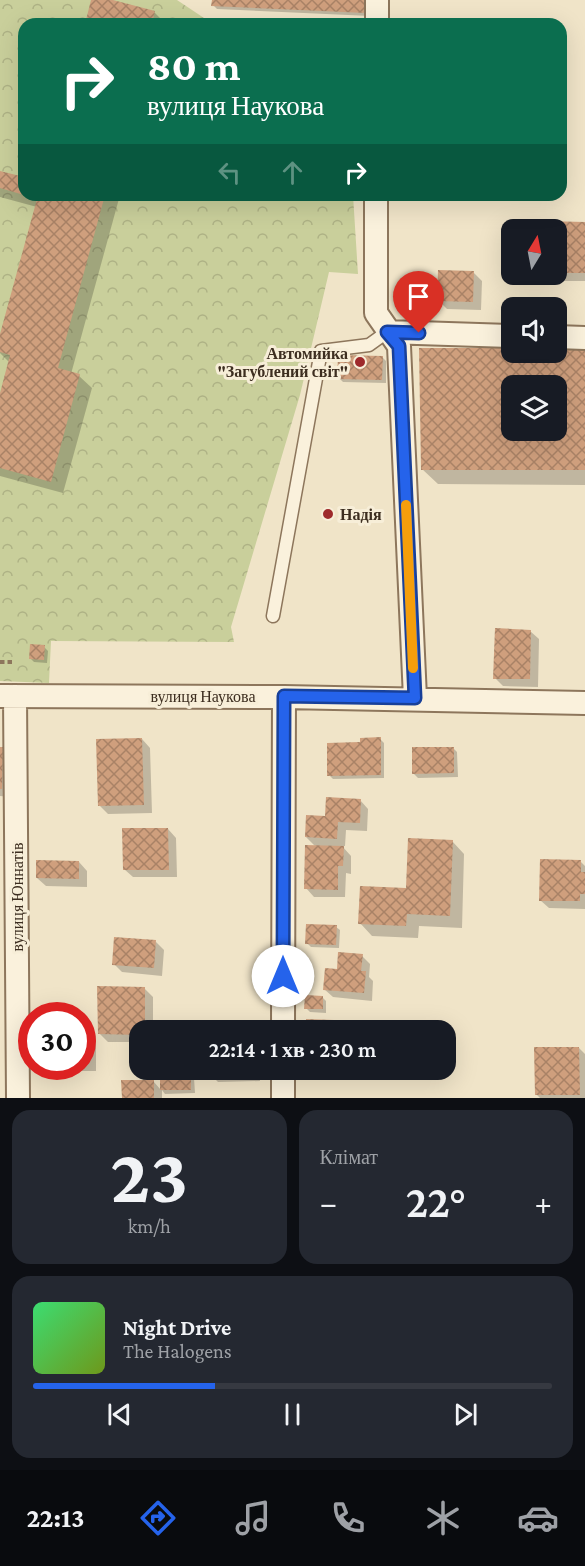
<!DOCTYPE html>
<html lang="uk">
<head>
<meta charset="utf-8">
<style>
	body { margin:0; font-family:"Crimson Pro",serif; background:#242831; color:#f1f3f6; height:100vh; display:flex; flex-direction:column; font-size:22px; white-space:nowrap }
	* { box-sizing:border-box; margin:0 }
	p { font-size:20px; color:#9ea1a6 }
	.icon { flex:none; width:33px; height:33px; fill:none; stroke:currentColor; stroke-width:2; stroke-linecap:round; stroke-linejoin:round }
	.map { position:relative; height:1098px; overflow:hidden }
	.details { display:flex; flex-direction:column; gap:12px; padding:12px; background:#0d0f14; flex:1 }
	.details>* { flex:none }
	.hud { position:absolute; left:18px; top:18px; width:549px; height:183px; border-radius:18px; box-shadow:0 6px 24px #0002; background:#0b6e4f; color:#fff; overflow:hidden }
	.needle { width:39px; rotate:10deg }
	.buttons { position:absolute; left:501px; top:219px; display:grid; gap:12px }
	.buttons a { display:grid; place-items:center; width:66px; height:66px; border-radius:12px; background:#171b24; box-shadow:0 6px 24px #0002; font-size:30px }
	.speed { position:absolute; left:18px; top:1002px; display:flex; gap:12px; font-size:30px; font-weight:700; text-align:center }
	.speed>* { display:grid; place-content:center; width:78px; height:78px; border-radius:50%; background:#171b24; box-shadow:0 6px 24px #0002; line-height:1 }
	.speed .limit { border:9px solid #d22; background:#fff; color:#111 }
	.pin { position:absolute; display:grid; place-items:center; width:51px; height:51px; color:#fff; margin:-62px -26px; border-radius:50% 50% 50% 0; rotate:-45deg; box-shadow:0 0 6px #0007 }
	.pin .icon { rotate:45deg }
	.me { position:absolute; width:66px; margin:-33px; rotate:0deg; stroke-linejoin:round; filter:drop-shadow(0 0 4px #0008) }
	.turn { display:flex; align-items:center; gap:21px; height:126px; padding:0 30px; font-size:27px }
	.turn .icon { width:78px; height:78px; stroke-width:2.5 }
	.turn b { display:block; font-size:42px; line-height:51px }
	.lanes { display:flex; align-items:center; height:57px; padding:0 30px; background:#0003; justify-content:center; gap:30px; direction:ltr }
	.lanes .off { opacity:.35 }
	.big { font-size:45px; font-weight:600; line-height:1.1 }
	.details .tile { flex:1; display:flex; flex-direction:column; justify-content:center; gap:9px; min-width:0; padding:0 21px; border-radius:18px; background:#242831 }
	.details .dial { align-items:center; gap:0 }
	.dial b { font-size:78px; line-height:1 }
	.song { display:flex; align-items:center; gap:18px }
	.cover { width:72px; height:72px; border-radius:9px; background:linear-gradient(135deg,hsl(140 70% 55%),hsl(80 70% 35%)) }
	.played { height:6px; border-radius:3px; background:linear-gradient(90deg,#2563eb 35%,#363941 35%) }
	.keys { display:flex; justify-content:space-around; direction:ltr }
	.heat { display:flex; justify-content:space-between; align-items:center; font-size:33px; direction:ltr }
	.details .tiles { flex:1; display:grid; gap:12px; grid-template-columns:1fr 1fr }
	.tile:last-child { grid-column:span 2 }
	.trip { position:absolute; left:129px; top:1020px; width:327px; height:60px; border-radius:18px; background:#171b24; box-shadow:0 6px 24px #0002; font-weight:600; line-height:60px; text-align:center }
	.dock { display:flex; height:96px; justify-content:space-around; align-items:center; background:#090b0e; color:#9ea1a6 }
	.dock .icon { width:42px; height:42px }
	.dock .selected { color:#2563eb }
	.dock b { font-size:27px; color:#f1f3f6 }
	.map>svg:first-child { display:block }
	.park { fill:url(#park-crowns) }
	.shadow { fill:#0003; fill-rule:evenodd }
	.building { fill:url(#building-cross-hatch); fill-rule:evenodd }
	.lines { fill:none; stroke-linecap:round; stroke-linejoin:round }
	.service-casing { stroke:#8d765c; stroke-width:15 }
	.minor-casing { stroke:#8d765c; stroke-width:26 }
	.path { stroke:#8d765c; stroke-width:4; stroke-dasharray:4.5 3; stroke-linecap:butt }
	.service { stroke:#faf1dc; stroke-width:12 }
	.minor { stroke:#faf1dc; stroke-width:22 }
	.route-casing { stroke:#184099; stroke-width:15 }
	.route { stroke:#2563eb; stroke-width:10 }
	.slow { stroke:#f59e0b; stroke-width:10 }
	.poi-dot { fill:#9e2a2b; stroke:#f7eed8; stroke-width:2 }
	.labels { text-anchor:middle; stroke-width:6; stroke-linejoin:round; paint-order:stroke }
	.poi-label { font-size:16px; font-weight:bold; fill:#3d2e20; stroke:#f7eed8; text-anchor:end }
	.street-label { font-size:16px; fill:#3d2e20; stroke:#f7eed8 }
</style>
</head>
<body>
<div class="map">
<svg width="585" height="1098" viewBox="0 0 585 1098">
	<defs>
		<pattern id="park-crowns" width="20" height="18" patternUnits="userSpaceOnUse" patternTransform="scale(1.5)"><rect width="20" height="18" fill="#c9cf9b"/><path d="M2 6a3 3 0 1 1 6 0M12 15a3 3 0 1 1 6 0" fill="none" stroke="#aeb285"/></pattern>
		<pattern id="building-cross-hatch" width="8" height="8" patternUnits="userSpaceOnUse" patternTransform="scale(1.5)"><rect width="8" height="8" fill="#cf9f7d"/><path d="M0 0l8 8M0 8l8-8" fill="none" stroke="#a98266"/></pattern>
	</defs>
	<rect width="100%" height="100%" fill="#f0e4c8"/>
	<path class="park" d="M 0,0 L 177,0 L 204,18 L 316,24 L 24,24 L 24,195 L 353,195 L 358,274 L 329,272 L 300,395 L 231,627 L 234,642 L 51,641 L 49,683 L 0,681 Z"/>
	<path class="shadow" d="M 93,0 L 108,0 L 155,13 L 166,24 L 86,24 Z
		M 213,0 L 371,0 L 370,16 L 217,9 L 213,5 Z
		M 0,172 L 24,179 L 24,195 L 120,195 L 71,374 L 79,376 L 92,388 L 63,493 L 0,476 L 0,399 L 10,363 L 0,353 L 0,339 L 37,207 L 0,197 Z
		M 585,223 L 585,281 L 555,281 L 548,274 L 556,274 L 556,230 Z
		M 473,272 L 482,281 L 481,310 L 447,309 L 439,301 Z
		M 585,350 L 585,485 L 438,484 L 422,469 L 512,352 ZM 512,386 L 556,386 L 556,430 L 512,430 Z
		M 382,357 L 386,361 L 386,383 L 343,382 L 339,378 Z
		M 530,631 L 539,639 L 538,687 L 503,686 L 495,678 Z
		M 44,647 L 48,651 L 47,663 L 34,662 L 30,658 Z
		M 142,739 L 150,748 L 152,813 L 108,814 L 100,806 Z
		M 380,739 L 384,743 L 384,778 L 333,779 L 329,775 L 361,743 Z
		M 0,748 L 11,757 L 10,797 L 0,796 Z
		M 453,748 L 457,752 L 458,777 L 418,778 L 414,774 Z
		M 360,800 L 368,809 L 367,831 L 346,830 L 345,846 L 342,846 L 351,856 L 351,874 L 346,873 L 345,897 L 314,897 L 306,888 L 316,847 L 306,837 L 327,818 Z
		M 168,829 L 176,838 L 177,877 L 133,877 L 124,869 Z
		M 452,841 L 464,854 L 462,928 L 419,926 L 418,938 L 372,936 L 360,923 L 407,890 Z
		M 580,861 L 585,866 L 585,909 L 549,908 L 540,900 Z
		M 79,862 L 87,871 L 87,887 L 46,886 L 37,878 Z
		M 336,927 L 340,930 L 339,948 L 311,947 L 307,943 Z
		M 156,942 L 164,950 L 162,976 L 122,972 L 114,964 Z
		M 362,956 L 370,964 L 369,977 L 373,981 L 372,1001 L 333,997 L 324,989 L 339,971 Z
		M 144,988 L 153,997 L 153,1030 L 140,1030 L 140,1042 L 108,1042 L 99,1033 Z
		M 322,997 L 326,1001 L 326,1013 L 310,1012 L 306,1008 Z
		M 308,1021 L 361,1023 L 365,1030 L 307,1030 Z
		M 250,1025 L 255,1030 L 209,1030 L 209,1026 Z
		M 82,1028 L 88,1028 L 96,1036 L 96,1071 L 62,1071 L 58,1066 L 82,1066 Z
		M 579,1048 L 585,1054 L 585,1098 L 540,1098 L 536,1094 Z
		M 209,1070 L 259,1070 L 260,1081 L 218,1082 L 210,1074 Z
		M 190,1074 L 194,1078 L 195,1093 L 165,1094 L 162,1090 L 162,1098 L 123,1098 L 153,1081 L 161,1090 Z"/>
	<path class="building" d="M 91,0 L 113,0 L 155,11 L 152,24 L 85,24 Z
		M 212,0 L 367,0 L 366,13 L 211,6 Z
		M 0,171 L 24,177 L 24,195 L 0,188 Z
		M 26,195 L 105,195 L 58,368 L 80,374 L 51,482 L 0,468 L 0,393 L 10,355 L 0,352 L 0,334 L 37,199 Z
		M 545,221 L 585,222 L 585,273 L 556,273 L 556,230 L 545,230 Z
		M 438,270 L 474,271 L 473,302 L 437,301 Z
		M 419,348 L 512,348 L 512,352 L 556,352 L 556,348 L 585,348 L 585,470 L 421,470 ZM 512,386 L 556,386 L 556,430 L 512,430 Z
		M 338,355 L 383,356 L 382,380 L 337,379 Z
		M 495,628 L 531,630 L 530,679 L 493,679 Z
		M 30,644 L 45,645 L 44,660 L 29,659 Z
		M 381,737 L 381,775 L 327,776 L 327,743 L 360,742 L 360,738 Z
		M 142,738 L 144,805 L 98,806 L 96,739 Z
		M 0,747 L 3,747 L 2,789 L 0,789 Z
		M 412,747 L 454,747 L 454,773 L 412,774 Z
		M 326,797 L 361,799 L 360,823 L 338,822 L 337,839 L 305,837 L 306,815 L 325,816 Z
		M 122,828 L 168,828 L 169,870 L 123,870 Z
		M 408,838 L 453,840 L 450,916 L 407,914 L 406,926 L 358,924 L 360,886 L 406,888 Z
		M 305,845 L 344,846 L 343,866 L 338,866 L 338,890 L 304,889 Z
		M 540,859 L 581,860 L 581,872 L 585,872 L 585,894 L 580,894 L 580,901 L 539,901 Z
		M 36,860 L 79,861 L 79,879 L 36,878 Z
		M 306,924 L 337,925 L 336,945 L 305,944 Z
		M 114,937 L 156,940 L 154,968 L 112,965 Z
		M 338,952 L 363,954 L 361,971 L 366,971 L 364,993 L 323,990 L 325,968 L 337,969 Z
		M 97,986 L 145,987 L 145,1030 L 140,1030 L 140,1035 L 98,1034 Z
		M 305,995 L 323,996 L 323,1009 L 304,1009 Z
		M 306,1019 L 362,1021 L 362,1030 L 306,1030 Z
		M 251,1024 L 251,1030 L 207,1030 L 207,1025 Z
		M 82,1026 L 88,1026 L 88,1063 L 82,1063 Z
		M 534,1047 L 579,1047 L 580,1095 L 535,1095 Z
		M 208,1070 L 252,1070 L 252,1074 L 208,1074 Z
		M 160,1073 L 191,1073 L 191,1090 L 160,1090 Z
		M 121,1080 L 154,1080 L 154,1098 L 122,1098 Z"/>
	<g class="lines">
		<g class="service-casing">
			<path id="service" d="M 273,616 L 321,351 L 369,345 L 387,332"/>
		</g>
		<g class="minor-casing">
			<path id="minor" d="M 377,24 L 377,0
				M 376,195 L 376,313 L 399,346 L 415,698
				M 387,332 L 512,336
				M 556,337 L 585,338
				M 0,696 L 284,697 L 585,703
				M 15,696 L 18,1098
				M 283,1030 L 284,697
				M 283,1098 L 283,1070"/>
		</g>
		<path class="path" d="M 0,662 L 14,662"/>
		<use href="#service" class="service"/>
		<use href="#minor" class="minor"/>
	</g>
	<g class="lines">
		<g class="route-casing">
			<path id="route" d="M 283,976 L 284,696 L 415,698 L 399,346 L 387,332 L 419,333"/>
		</g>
		<use href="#route" class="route"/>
		<path class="slow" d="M 406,505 L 413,668"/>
	</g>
	<g class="poi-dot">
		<circle cx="360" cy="362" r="6"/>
		<circle cx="328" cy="514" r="6"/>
	</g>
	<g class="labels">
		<g class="poi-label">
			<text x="348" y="359">Автомийка<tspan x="348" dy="18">"Загублений світ"</tspan></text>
			<text x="340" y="520" text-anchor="start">Надія</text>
		</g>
		<g class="street-label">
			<text x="203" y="702">вулиця Наукова</text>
			<text transform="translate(17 897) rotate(-90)" y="6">вулиця Юннатів</text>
		</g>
	</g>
</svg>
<div class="buttons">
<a><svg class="needle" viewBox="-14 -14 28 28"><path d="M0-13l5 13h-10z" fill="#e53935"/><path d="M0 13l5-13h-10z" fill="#9ea1a6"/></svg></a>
<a><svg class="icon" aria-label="sound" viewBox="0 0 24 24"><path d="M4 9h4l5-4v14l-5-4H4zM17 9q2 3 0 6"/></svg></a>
<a><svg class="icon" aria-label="layers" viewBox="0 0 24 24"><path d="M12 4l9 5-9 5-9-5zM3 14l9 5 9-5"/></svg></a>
</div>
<div class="speed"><div class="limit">30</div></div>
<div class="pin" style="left:419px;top:333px;background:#d93025"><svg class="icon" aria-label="arrive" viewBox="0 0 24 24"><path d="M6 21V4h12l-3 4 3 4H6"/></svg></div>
<svg class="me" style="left:283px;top:976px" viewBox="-20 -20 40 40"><circle r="19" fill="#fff"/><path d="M0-13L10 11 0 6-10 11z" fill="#2563eb"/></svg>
<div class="trip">22:14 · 1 хв · 230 m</div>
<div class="hud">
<div class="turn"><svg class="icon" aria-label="right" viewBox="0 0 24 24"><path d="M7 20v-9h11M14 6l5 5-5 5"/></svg><div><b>80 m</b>вулиця Наукова</div></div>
<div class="lanes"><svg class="icon off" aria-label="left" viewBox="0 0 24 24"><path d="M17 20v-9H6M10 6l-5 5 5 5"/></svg><svg class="icon off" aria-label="ahead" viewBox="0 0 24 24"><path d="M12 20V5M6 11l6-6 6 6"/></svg><svg class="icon" aria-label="right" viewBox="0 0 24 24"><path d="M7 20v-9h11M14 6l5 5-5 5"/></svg></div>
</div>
</div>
<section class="details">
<div class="tiles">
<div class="tile dial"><b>23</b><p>km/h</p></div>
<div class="tile"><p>Клімат</p>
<div class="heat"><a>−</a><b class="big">22°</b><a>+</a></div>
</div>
<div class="tile">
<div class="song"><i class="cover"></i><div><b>Night Drive</b><p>The Halogens</p></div></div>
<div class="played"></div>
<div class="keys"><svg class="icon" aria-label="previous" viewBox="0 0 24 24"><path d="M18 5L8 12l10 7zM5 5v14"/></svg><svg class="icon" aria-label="pause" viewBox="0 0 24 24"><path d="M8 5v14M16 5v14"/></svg><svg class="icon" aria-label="next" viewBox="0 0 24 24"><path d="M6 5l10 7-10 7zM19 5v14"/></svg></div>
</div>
</div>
</section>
<nav class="dock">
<b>22:13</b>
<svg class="icon selected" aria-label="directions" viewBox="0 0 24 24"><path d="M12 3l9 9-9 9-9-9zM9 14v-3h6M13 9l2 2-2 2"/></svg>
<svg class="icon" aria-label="music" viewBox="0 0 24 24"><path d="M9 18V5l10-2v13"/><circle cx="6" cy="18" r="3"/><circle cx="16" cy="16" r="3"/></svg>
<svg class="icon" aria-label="phone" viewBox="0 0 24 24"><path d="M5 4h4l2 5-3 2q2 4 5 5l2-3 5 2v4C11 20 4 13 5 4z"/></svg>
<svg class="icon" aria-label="climate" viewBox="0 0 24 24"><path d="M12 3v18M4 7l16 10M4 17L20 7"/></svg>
<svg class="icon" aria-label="car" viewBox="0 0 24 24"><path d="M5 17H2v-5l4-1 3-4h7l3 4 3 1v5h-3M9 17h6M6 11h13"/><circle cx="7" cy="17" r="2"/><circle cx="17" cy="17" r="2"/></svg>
</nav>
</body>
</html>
